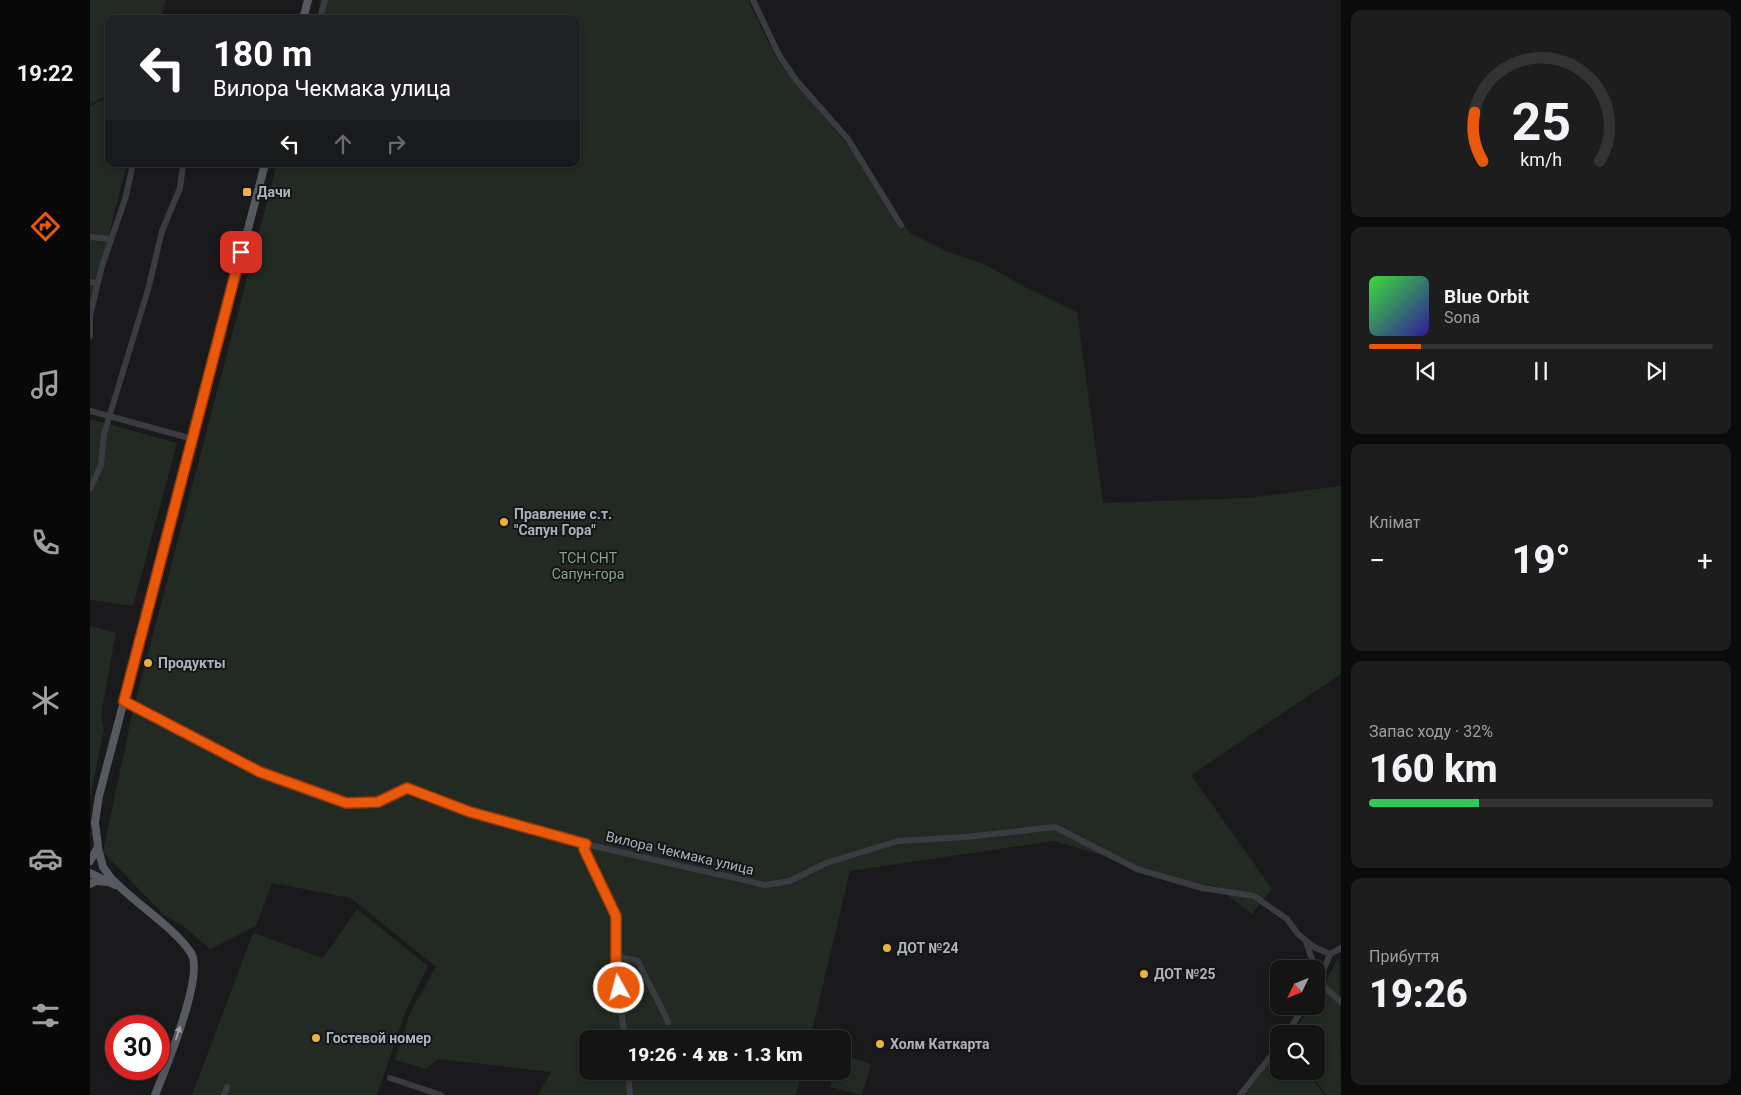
<!DOCTYPE html>
<html lang="uk">
<head>
<meta charset="utf-8">
<style>
	body { margin:0; font-family:Roboto,sans-serif; background:#1d1d1e; color:#f1f3f6; height:100vh; display:flex; flex-direction:column; font-size:19px; white-space:nowrap }
	* { box-sizing:border-box; margin:0 }
	p { font-size:16px; color:#9d9ea0 }
	.icon { flex:none; width:28px; height:28px; fill:none; stroke:currentColor; stroke-width:2; stroke-linecap:round; stroke-linejoin:round }
	.map { position:relative; flex:1; overflow:hidden }
	.drawer { display:flex; flex-direction:column; gap:10px; padding:10px; background:#0b0b0c; width:400px }
	.drawer>* { flex:none }
	.guide { position:absolute; left:15px; top:15px; width:475px; height:152px; border-radius:10px; box-shadow:0 2px 8px #0003,0 0 0 1px #333334; background:#202124; color:#fff; overflow:hidden }
	.needle { width:32px; rotate:227deg }
	.buttons { position:absolute; left:1180px; top:960px; display:grid; gap:10px }
	.buttons a { display:grid; place-items:center; width:55px; height:55px; border-radius:10px; background:#141415; box-shadow:0 2px 8px #0003,0 0 0 1px #333334; font-size:25px }
	.speed { position:absolute; left:15px; top:1015px; display:flex; gap:10px; font-size:25px; font-weight:700; text-align:center }
	.speed>* { display:grid; place-content:center; width:65px; height:65px; border-radius:50%; background:#141415; box-shadow:0 2px 8px #0003,0 0 0 1px #333334; line-height:1 }
	.speed .limit { border:8px solid #d22; background:#fff; color:#111 }
	.pin { position:absolute; display:grid; place-items:center; width:42px; height:42px; color:#fff; margin:-21px; border-radius:10px; box-shadow:0 2px 8px #0006 }
	.me { position:absolute; width:55px; margin:-28px; rotate:353deg; stroke-linejoin:round; filter:drop-shadow(0 0 4px #0008) }
	.turn { display:flex; align-items:center; gap:18px; height:105px; padding:0 25px; font-size:22px }
	.turn .icon { width:65px; height:65px; stroke-width:2.5 }
	.turn b { display:block; font-size:35px; line-height:42px }
	.lanes { display:flex; align-items:center; height:48px; padding:0 25px; background:#0003; justify-content:center; gap:25px; direction:ltr }
	.lanes .off { opacity:.35 }
	.big { font-size:38px; font-weight:800; line-height:1.1 }
	.drawer .widget { flex:1; display:flex; flex-direction:column; justify-content:center; gap:8px; min-width:0; padding:0 18px; border-radius:10px; background:#1d1d1e }
	.drawer .dial { align-items:center; gap:0 }
	.dial svg { height:130px; overflow:visible; fill:none; stroke:#333334; stroke-width:7; stroke-linecap:round; text-anchor:middle }
	.dial text { fill:#f1f3f6; stroke:none }
	.song { display:flex; align-items:center; gap:15px }
	.cover { width:60px; height:60px; border-radius:8px; background:linear-gradient(135deg,hsl(120 70% 55%),hsl(250 70% 35%)) }
	.played { height:5px; border-radius:2px; background:linear-gradient(90deg,#ea580c 15%,#333334 15%) }
	.keys { display:flex; justify-content:space-around; direction:ltr }
	.heat { display:flex; justify-content:space-between; align-items:center; font-size:28px; direction:ltr }
	.charge { height:8px; border-radius:4px; background:linear-gradient(90deg,#34c759 32%,#333334 0) }
	.trip { position:absolute; left:489px; top:1030px; width:272px; height:50px; border-radius:10px; background:#141415; box-shadow:0 2px 8px #0003,0 0 0 1px #333334; font-weight:800; line-height:50px; text-align:center }
	main { display:flex; flex:1; min-height:0 }
	.tabs { display:flex; flex-direction:column; width:90px; justify-content:space-around; align-items:center; background:#080808; color:#9d9ea0 }
	.tabs .icon { width:35px; height:35px }
	.tabs .selected { color:#ea580c }
	.tabs b { font-size:22px; color:#f1f3f6 }
	.map>svg:first-child { display:block }
	.green { fill:#222a23 }
	.lines { fill:none; stroke-linecap:round; stroke-linejoin:round }
	.minor { stroke:#3b3c41; stroke-width:6 }
	.major { stroke:#575960; stroke-width:8 }
	.oneway { fill:#9c9fa9 }
	.route-casing { stroke:#983908; stroke-width:12 }
	.route { stroke:#ea580c; stroke-width:9 }
	.poi-dot { fill:#ecaf42; stroke:#151517; stroke-width:2 }
	.labels { text-anchor:middle; stroke-width:4; stroke-linejoin:round; paint-order:stroke }
	.poi-label { font-size:14px; font-weight:bold; fill:#adb1bb; stroke:#151517; text-anchor:start }
	.park-label { font-size:14px; fill:#85a586; stroke:#151517 }
	.street-label { font-size:14px; fill:#adb1bb; stroke:#151517 }
</style>
</head>
<body>
<main>
<nav class="tabs">
<b>19:22</b>
<svg class="icon selected" aria-label="directions" viewBox="0 0 24 24"><path d="M12 3l9 9-9 9-9-9zM9 14v-3h6M13 9l2 2-2 2"/></svg>
<svg class="icon" aria-label="music" viewBox="0 0 24 24"><path d="M9 18V5l10-2v13"/><circle cx="6" cy="18" r="3"/><circle cx="16" cy="16" r="3"/></svg>
<svg class="icon" aria-label="phone" viewBox="0 0 24 24"><path d="M5 4h4l2 5-3 2q2 4 5 5l2-3 5 2v4C11 20 4 13 5 4z"/></svg>
<svg class="icon" aria-label="climate" viewBox="0 0 24 24"><path d="M12 3v18M4 7l16 10M4 17L20 7"/></svg>
<svg class="icon" aria-label="car" viewBox="0 0 24 24"><path d="M5 17H2v-5l4-1 3-4h7l3 4 3 1v5h-3M9 17h6M6 11h13"/><circle cx="7" cy="17" r="2"/><circle cx="17" cy="17" r="2"/></svg>
<svg class="icon" aria-label="filters" viewBox="0 0 24 24"><path d="M4 7h16M4 17h16"/><circle cx="9" cy="7" r="2"/><circle cx="15" cy="17" r="2"/></svg>
</nav>
<div class="map">
<svg width="1251" height="1095" viewBox="0 0 1251 1095">
	<rect width="100%" height="100%" fill="#1a1a1c"/>
	<path class="green" d="M 0,0 L 76,0 L 71,19 L 19,19 L 19,95 L 0,104 Z
		M 231,0 L 660,0 L 659,3 L 687,59 L 757,144 L 820,233 L 856,251 L 894,264 L 935,287 L 987,312 L 1013,503 L 1158,498 L 1251,486 L 1251,674 L 1101,775 L 1182,889 L 1162,914 L 1126,886 L 1112,888 L 1108,884 L 964,841 L 760,871 L 720,1039 L 498,1039 L 498,1071 L 712,1071 L 706,1095 L 448,1095 L 461,1072 L 348,1059 L 336,1069 L 305,1060 L 320,1013 L 346,967 L 261,898 L 182,883 L 166,926 L 120,949 L 92,925 L 74,915 L 13,852 L 42,714 L 187,164 L 486,164 L 486,19 L 226,19 Z
		M 19,97 L 19,164 L 37,164 L 0,308 L 0,106 Z
		M 0,419 L 87,443 L 43,606 L 0,600 Z
		M 0,626 L 26,633 L 11,714 L 14,729 L 0,798 Z
		M 267,909 L 338,966 L 316,1010 L 287,1095 L 102,1095 L 163,933 L 233,958 Z
		M 1249,958 L 1251,1095 L 1237,1095 L 1217,1071 L 1226,1071 L 1226,1034 L 1203,1034 L 1220,1006 L 1226,1006 L 1226,996 Z
		M 1189,1042 L 1189,1071 L 1215,1071 L 1235,1095 L 1147,1095 Z
		M 753,1055 L 781,1064 L 772,1095 L 740,1087 L 744,1071 L 752,1071 Z"/>
	<g class="lines">
		<path class="minor" d="M 663,0 L 689,55 L 706,80 L 758,139 L 811,225
			M 230,19 L 235,0
			M 0,237 L 21,239
			M 0,282 L 8,283
			M 0,336 L 0,316 L 4,299 L 12,266 L 36,196 L 43,164
			M 0,411 L 103,439
			M 0,489 L 11,465 L 14,434 L 59,286 L 72,231 L 90,188 L 93,165
			M 34,701 L 170,772 L 256,803 L 288,803 L 317,788 L 380,812 L 495,844 L 675,885 L 700,881 L 736,863 L 808,841 L 876,837 L 965,827 L 1047,869 L 1112,888 L 1164,896 L 1197,919 L 1208,934 L 1224,947 L 1240,954 L 1251,948
			M 495,844 L 494,849 L 526,916 L 526,972 L 535,1039
			M 1216,941 L 1225,969
			M 525,956 L 548,961 C 557,982 569,1001 578,1022
			M 1226,973 L 1229,982 L 1251,1002
			M 1226,988 L 1240,954
			M 1197,1034 L 1214,1006
			M 538,1071 L 540,1095
			M 300,1078 L 351,1095
			M 134,1095 L 137,1087
			M 1150,1095 L 1189,1046"/>
		<path class="major" d="M 213,19 L 218,0
			M 8,848 L 13,867 L 21,878 C 43,902 85,928 101,953 C 115,975 75,1070 65,1095
			M 0,861 L 8,847 L 5,822 L 9,796 L 175,164
			M 0,873 L 25,885
			M 0,884 L 6,881 L 17,882"/>
	</g>
	<defs><path id="oneway-solid" d="M-6-.8H1V-3.2L6.5 0L1 3.2V.8H-6Z" transform="scale(1.25)"/></defs>
	<use class="oneway" href="#oneway-solid" transform="translate(88 1033) rotate(-72)"/>
	<g class="lines">
		<g class="route-casing">
			<path id="route" d="M 151,252 L 34,701 L 170,772 L 256,803 L 288,802 L 317,788 L 380,812 L 496,844 L 494,849 L 526,916 L 526,972 L 529,988"/>
		</g>
		<use href="#route" class="route"/>
	</g>
	<g class="poi-dot">
		<rect x="152" y="187" width="10" height="10" rx="2.5"/>
		<circle cx="414" cy="522" r="5"/>
		<circle cx="58" cy="663" r="5"/>
		<circle cx="797" cy="948" r="5"/>
		<circle cx="1054" cy="974" r="5"/>
		<circle cx="226" cy="1038" r="5"/>
		<circle cx="790" cy="1044" r="5"/>
	</g>
	<g class="labels">
		<g class="poi-label">
			<text x="167" y="197">Дачи</text>
			<text x="424" y="519">Правление с.т.<tspan x="424" dy="16">"Сапун Гора"</tspan></text>
			<text x="68" y="668">Продукты</text>
			<text x="807" y="953">ДОТ №24</text>
			<text x="1064" y="979">ДОТ №25</text>
			<text x="236" y="1043">Гостевой номер</text>
			<text x="800" y="1049">Холм Каткарта</text>
		</g>
		<g class="park-label">
			<text x="498" y="563">ТСН СНТ<tspan x="498" dy="16">Сапун-гора</tspan></text>
		</g>
		<g class="street-label">
			<text transform="translate(590 853) rotate(13)" y="5">Вилора Чекмака улица</text>
		</g>
	</g>
</svg>
<div class="buttons">
<a><svg class="needle" viewBox="-14 -14 28 28"><path d="M0-13l5 13h-10z" fill="#e53935"/><path d="M0 13l5-13h-10z" fill="#9d9ea0"/></svg></a>
<a><svg class="icon" aria-label="search" viewBox="0 0 24 24"><circle cx="10" cy="10" r="6"/><path d="M15 15l6 6"/></svg></a>
</div>
<div class="speed"><div class="limit">30</div></div>
<div class="pin" style="left:151px;top:252px;background:#d93025"><svg class="icon" aria-label="arrive" viewBox="0 0 24 24"><path d="M6 21V4h12l-3 4 3 4H6"/></svg></div>
<svg class="me" style="left:529px;top:988px" viewBox="-20 -20 40 40"><circle r="17" fill="#ea580c" stroke="#fff" stroke-width="3"/><path d="M0-11L8 9 0 5-8 9z" fill="#fff"/></svg>
<div class="trip">19:26 · 4 хв · 1.3 km</div>
<div class="guide">
<div class="turn"><svg class="icon" aria-label="left" viewBox="0 0 24 24"><path d="M17 20v-9H6M10 6l-5 5 5 5"/></svg><div><b>180 m</b>Вилора Чекмака улица</div></div>
<div class="lanes"><svg class="icon" aria-label="left" viewBox="0 0 24 24"><path d="M17 20v-9H6M10 6l-5 5 5 5"/></svg><svg class="icon off" aria-label="ahead" viewBox="0 0 24 24"><path d="M12 20V5M6 11l6-6 6 6"/></svg><svg class="icon off" aria-label="right" viewBox="0 0 24 24"><path d="M7 20v-9h11M14 6l5 5-5 5"/></svg></div>
</div>
</div>
<section class="drawer">
<div class="widget dial"><svg viewBox="0 0 100 80">
<path d="M14 69A42 42 0 1 1 86 69"/>
<path d="M14 69A42 42 0 0 1 9 39" stroke="#ea580c"/>
<text x="50" y="56" font-size="32" font-weight="700">25</text>
<text x="50" y="72" font-size="11">km/h</text>
</svg></div>
<div class="widget">
<div class="song"><i class="cover"></i><div><b>Blue Orbit</b><p>Sona</p></div></div>
<div class="played"></div>
<div class="keys"><svg class="icon" aria-label="previous" viewBox="0 0 24 24"><path d="M18 5L8 12l10 7zM5 5v14"/></svg><svg class="icon" aria-label="pause" viewBox="0 0 24 24"><path d="M8 5v14M16 5v14"/></svg><svg class="icon" aria-label="next" viewBox="0 0 24 24"><path d="M6 5l10 7-10 7zM19 5v14"/></svg></div>
</div>
<div class="widget"><p>Клімат</p>
<div class="heat"><a>−</a><b class="big">19°</b><a>+</a></div>
</div>
<div class="widget"><p>Запас ходу · 32%</p><b class="big">160 km</b><div class="charge"></div></div>
<div class="widget"><p>Прибуття</p><b class="big">19:26</b></div>
</section>
</main>
</body>
</html>
